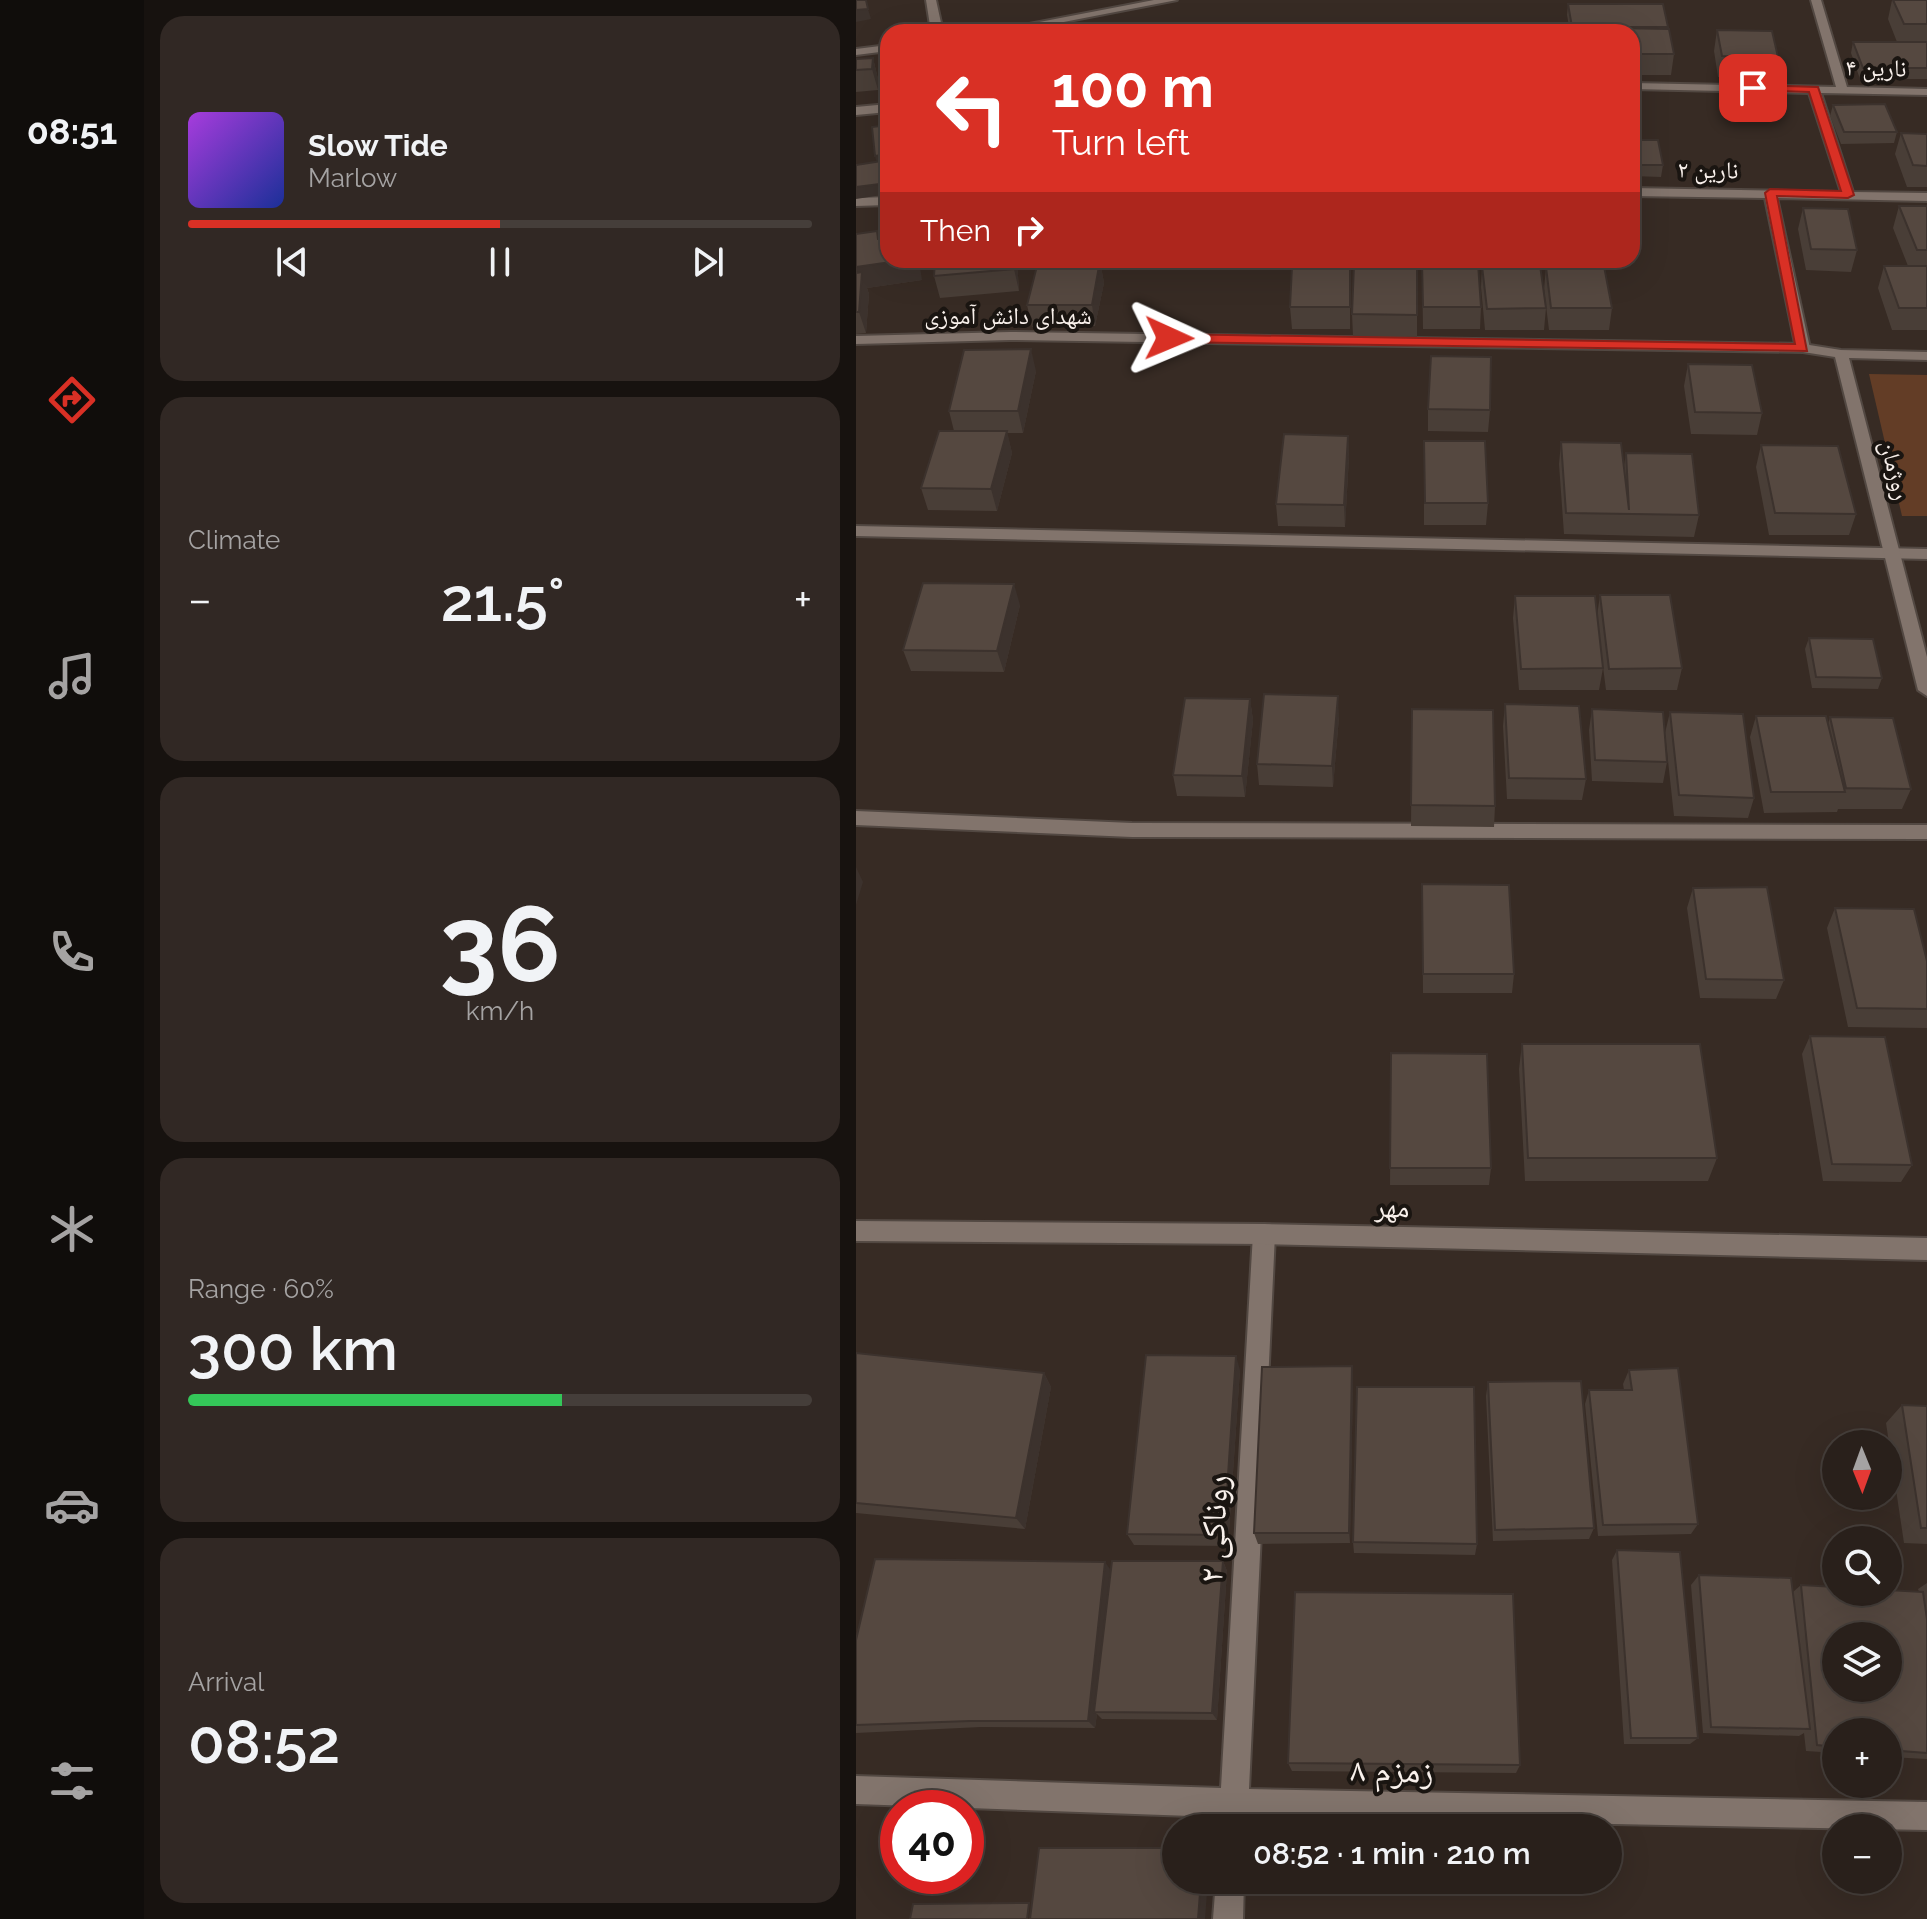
<!DOCTYPE html>
<html lang="en">
<head>
<meta charset="utf-8">
<style>
	body { margin:0; font-family:Raleway,"Noto Naskh Arabic",sans-serif; background:#312824; color:#f1f3f6; height:100vh; display:flex; flex-direction:column; font-size:30px; white-space:nowrap }
	* { box-sizing:border-box; margin:0 }
	p { font-size:26px; color:#a5a3a3 }
	.icon { flex:none; width:44px; height:44px; fill:none; stroke:currentColor; stroke-width:2; stroke-linecap:round; stroke-linejoin:round }
	.map { position:relative; flex:1; overflow:hidden }
	.drawer { display:flex; flex-direction:column; gap:16px; padding:16px; background:#17120f; width:712px }
	.drawer>* { flex:none }
	.guide { position:absolute; left:24px; top:24px; width:760px; height:244px; border-radius:24px; box-shadow:0 8px 32px #0002,0 0 0 2px #453e3a; background:#d93025; color:#fff; overflow:hidden }
	.needle { width:52px; rotate:179deg }
	.tools { position:absolute; left:966px; top:1430px; display:grid; gap:16px }
	.tools a { display:grid; place-items:center; width:80px; height:80px; border-radius:50%; background:#29201b; box-shadow:0 8px 32px #0002,0 0 0 2px #453e3a; font-size:40px }
	.speed { position:absolute; left:24px; top:1790px; display:flex; gap:16px; font-size:40px; font-weight:700; text-align:center }
	.speed>* { display:grid; place-content:center; width:104px; height:104px; border-radius:50%; background:#29201b; box-shadow:0 8px 32px #0002,0 0 0 2px #453e3a; line-height:1 }
	.speed .limit { border:12px solid #d22; background:#fff; color:#111 }
	.pin { position:absolute; display:grid; place-items:center; width:68px; height:68px; color:#fff; margin:-34px; border-radius:16px; box-shadow:0 4px 12px #0006 }
	.me { position:absolute; width:88px; margin:-44px; rotate:91deg; stroke-linejoin:round; filter:drop-shadow(0 0 6px #0008) }
	.turn { display:flex; align-items:center; gap:28px; height:168px; padding:0 40px; font-size:36px }
	.turn .icon { width:104px; height:104px; stroke-width:2.5 }
	.turn b { display:block; font-size:56px; line-height:68px }
	.then { display:flex; align-items:center; height:76px; padding:0 40px; background:#0003; gap:16px; font-size:30px }
	.big { font-size:60px; font-weight:600; line-height:1.1 }
	.drawer .widget { flex:1; display:flex; flex-direction:column; justify-content:center; gap:12px; min-width:0; padding:0 28px; border-radius:24px; background:#312824 }
	.drawer .dial { align-items:center; gap:0 }
	.dial b { font-size:104px; line-height:1 }
	.song { display:flex; align-items:center; gap:24px }
	.cover { width:96px; height:96px; border-radius:12px; background:linear-gradient(135deg,hsl(280 70% 55%),hsl(230 70% 35%)) }
	.played { height:8px; border-radius:4px; background:linear-gradient(90deg,#d93025 50%,#453e3a 50%) }
	.keys { display:flex; justify-content:space-around; direction:ltr }
	.heat { display:flex; justify-content:space-between; align-items:center; font-size:44px; direction:ltr }
	.charge { height:12px; border-radius:6px; background:linear-gradient(90deg,#34c759 60%,#453e3a 0) }
	.trip { position:absolute; left:306px; top:1814px; width:460px; height:80px; border-radius:40px; background:#29201b; box-shadow:0 8px 32px #0002,0 0 0 2px #453e3a; font-weight:600; line-height:80px; text-align:center }
	main { display:flex; flex:1; min-height:0 }
	.tab-bar { display:flex; flex-direction:column; width:144px; justify-content:space-around; align-items:center; background:#100d0b; color:#a5a3a3 }
	.tab-bar .icon { width:56px; height:56px }
	.tab-bar .selected { color:#d93025 }
	.tab-bar b { font-size:36px; color:#f1f3f6 }
	.map>svg:first-child { display:block }
	.green { fill:#633d26 }
	.lines { fill:none; stroke-linecap:round; stroke-linejoin:round }
	.lane-casing { stroke:#524842; stroke-width:4 }
	.street-casing { stroke:#524842; stroke-width:4 }
	.secondary-casing { stroke:#524842; stroke-width:4 }
	.lane { fill:#82746c; fill-rule:evenodd }
	.street { fill:#82746c; fill-rule:evenodd }
	.secondary { fill:#82746c; fill-rule:evenodd }
	.wall { fill:#493e37 }
	.shaded-wall { fill:#3c322d }
	.building { fill:#554840; stroke:#3c322d; stroke-width:2; fill-rule:evenodd }
	.route { fill:#d93025; stroke:#8d1f18; stroke-width:2 }
	.labels { text-anchor:middle; stroke-width:8; stroke-linejoin:round; paint-order:stroke }
	.far-street-label { font-size:24px; fill:#f8f0eb; stroke:#1a1511 }
	.street-label { font-size:28px; fill:#f8f0eb; stroke:#1a1511 }
	.near-street-label { font-size:34px; fill:#f8f0eb; stroke:#1a1511 }
</style>
</head>
<body>
<main>
<nav class="tab-bar">
<b>08:51</b>
<svg class="icon selected" aria-label="directions" viewBox="0 0 24 24"><path d="M12 3l9 9-9 9-9-9zM9 14v-3h6M13 9l2 2-2 2"/></svg>
<svg class="icon" aria-label="music" viewBox="0 0 24 24"><path d="M9 18V5l10-2v13"/><circle cx="6" cy="18" r="3"/><circle cx="16" cy="16" r="3"/></svg>
<svg class="icon" aria-label="phone" viewBox="0 0 24 24"><path d="M5 4h4l2 5-3 2q2 4 5 5l2-3 5 2v4C11 20 4 13 5 4z"/></svg>
<svg class="icon" aria-label="climate" viewBox="0 0 24 24"><path d="M12 3v18M4 7l16 10M4 17L20 7"/></svg>
<svg class="icon" aria-label="car" viewBox="0 0 24 24"><path d="M5 17H2v-5l4-1 3-4h7l3 4 3 1v5h-3M9 17h6M6 11h13"/><circle cx="7" cy="17" r="2"/><circle cx="17" cy="17" r="2"/></svg>
<svg class="icon" aria-label="filters" viewBox="0 0 24 24"><path d="M4 7h16M4 17h16"/><circle cx="9" cy="7" r="2"/><circle cx="15" cy="17" r="2"/></svg>
</nav>
<section class="drawer">
<div class="widget">
<div class="song"><i class="cover"></i><div><b>Slow Tide</b><p>Marlow</p></div></div>
<div class="played"></div>
<div class="keys"><svg class="icon" aria-label="previous" viewBox="0 0 24 24"><path d="M18 5L8 12l10 7zM5 5v14"/></svg><svg class="icon" aria-label="pause" viewBox="0 0 24 24"><path d="M8 5v14M16 5v14"/></svg><svg class="icon" aria-label="next" viewBox="0 0 24 24"><path d="M6 5l10 7-10 7zM19 5v14"/></svg></div>
</div>
<div class="widget"><p>Climate</p>
<div class="heat"><a>−</a><b class="big">21.5°</b><a>+</a></div>
</div>
<div class="widget dial"><b>36</b><p>km/h</p></div>
<div class="widget"><p>Range · 60%</p><b class="big">300 km</b><div class="charge"></div></div>
<div class="widget"><p>Arrival</p><b class="big">08:52</b></div>
</section>
<div class="map">
<svg width="1071" height="1919" viewBox="0 0 1071 1919">
	<rect width="100%" height="100%" fill="#372b24"/>
	<path class="green" d="M 1013,374 L 1071,375 L 1071,516 L 1046,516 Z"/>
	<g class="lines">
		<g class="lane-casing">
			<path id="lane" d="M 70,0 L 80,0 L 87,32 L 75,32 Z"/>
		</g>
		<g class="street-casing">
			<path id="street" d="M 298,0 L 321,0 L 156,32 L 131,32 Z
				M 955,0 L 965,0 L 991,87 L 1071,89 L 1071,95 L 965,93 L 997,192 L 1071,193 L 1071,201 L 921,198 L 954,348 L 947,352 L 940,348 L 909,198 L 776,196 L 776,188 L 985,192 L 953,93 L 776,89 L 776,83 L 980,87 Z
				M 32,45 L 32,51 L 0,55 L 0,49 Z
				M 32,104 L 32,112 L 0,115 L 0,107 Z
				M 32,197 L 32,205 L 0,206 L 0,198 Z
				M 0,526 L 1071,549 L 1071,559 L 0,536 Z
				M 0,811 L 276,823 L 1071,825 L 1071,839 L 276,837 L 0,825 Z
				M 408,1224 L 416,1227 L 419,1234 L 393,1789 L 1071,1802 L 1071,1830 L 392,1817 L 391,1828 L 363,1828 L 363,1817 L 0,1804 L 0,1776 L 365,1788 L 397,1234 L 400,1227 Z
				M 360,1880 L 388,1880 L 387,1919 L 357,1919 Z"/>
		</g>
		<g class="secondary-casing">
			<path id="secondary" d="M 154,332 L 947,344 L 985,350 L 1071,352 L 1071,360 L 993,358 L 1071,657 L 1071,696 L 1062,690 L 979,357 L 947,352 L 154,340 L 0,344 L 0,336 Z
				M 0,1221 L 408,1224 L 1071,1238 L 1071,1260 L 408,1244 L 0,1241 Z"/>
		</g>
		<use href="#lane" class="lane"/>
		<use href="#street" class="street"/>
		<use href="#secondary" class="secondary"/>
	</g>
	<path class="wall" d="M 1036,0 L 1071,0 L 1071,79 L 1004,79 L 995,53 L 997,42 L 1041,42 L 1032,19 Z
		M 712,4 L 812,27 L 818,54 L 815,75 L 776,75 L 776,32 L 714,32 L 711,15 Z
		M 861,30 L 922,57 L 918,78 L 862,77 L 858,51 Z
		M 17,58 L 22,79 L 22,90 L 0,92 L 0,59 Z
		M 977,105 L 1041,132 L 1038,143 L 985,144 L 974,116 Z
		M 1045,133 L 1071,134 L 1071,187 L 1051,187 L 1039,154 Z
		M 776,140 L 807,165 L 805,177 L 776,176 Z
		M 1043,206 L 1071,206 L 1071,330 L 1036,330 L 1022,288 L 1028,266 L 1052,266 L 1037,228 Z
		M 947,208 L 1001,250 L 995,272 L 950,270 L 942,229 Z
		M 0,234 L 23,239 L 66,280 L 11,288 L 13,294 L 10,333 L 0,334 Z
		M 161,260 L 163,291 L 84,298 L 78,276 Z
		M 173,260 L 252,260 L 252,261 L 173,261 Z
		M 505,260 L 523,260 L 523,264 L 561,264 L 561,337 L 497,336 L 496,314 Z
		M 570,260 L 611,263 L 625,307 L 624,329 L 567,329 L 566,263 L 570,263 Z
		M 244,261 L 248,283 L 239,326 L 176,327 L 171,305 Z
		M 494,265 L 494,329 L 436,329 L 434,307 Z
		M 626,266 L 690,308 L 688,330 L 629,330 L 625,287 Z
		M 690,267 L 756,308 L 753,330 L 693,330 L 688,289 Z
		M 832,364 L 906,413 L 901,435 L 835,434 L 828,386 Z
		M 180,371 L 167,433 L 151,433 L 156,453 L 141,511 L 72,510 L 65,488 L 98,431 L 93,411 Z
		M 572,409 L 634,410 L 632,432 L 572,431 Z
		M 492,436 L 493,457 L 489,527 L 422,526 L 420,504 Z
		M 568,441 L 632,503 L 630,525 L 568,525 Z
		M 705,442 L 768,466 L 770,453 L 843,515 L 838,537 L 708,534 L 703,464 Z
		M 905,445 L 1000,514 L 993,535 L 913,535 L 900,467 Z
		M 744,595 L 826,668 L 821,690 L 750,690 L 743,636 L 747,668 L 743,690 L 663,690 L 657,618 L 659,596 L 741,616 Z
		M 164,605 L 148,672 L 55,671 L 47,650 Z
		M 953,638 L 1026,678 L 1022,689 L 956,688 L 949,649 Z
		M 394,699 L 397,720 L 389,797 L 321,796 L 317,775 Z
		M 649,704 L 730,779 L 726,800 L 651,799 L 647,726 Z
		M 556,709 L 639,806 L 638,827 L 555,826 Z
		M 736,709 L 811,762 L 807,783 L 736,781 L 733,730 Z
		M 814,712 L 898,798 L 892,818 L 818,816 L 809,733 Z
		M 900,716 L 972,724 L 974,717 L 1055,789 L 1046,809 L 982,809 L 981,812 L 908,813 L 894,737 Z
		M 483,717 L 477,787 L 403,785 L 401,764 Z
		M 566,884 L 658,974 L 656,993 L 567,993 Z
		M 837,888 L 928,980 L 920,999 L 844,998 L 831,908 Z
		M 979,908 L 1071,961 L 1071,1028 L 992,1027 L 971,928 Z
		M 954,1036 L 1056,1165 L 1045,1182 L 967,1181 L 946,1054 Z
		M 666,1044 L 861,1158 L 852,1181 L 669,1181 L 663,1069 Z
		M 535,1053 L 635,1168 L 633,1185 L 534,1185 Z
		M 0,1353 L 188,1373 L 195,1387 L 169,1529 L 0,1513 Z
		M 384,1370 L 372,1546 L 278,1545 L 271,1534 Z
		M 773,1370 L 842,1524 L 835,1534 L 742,1536 L 729,1404 L 733,1390 L 768,1390 L 767,1384 Z
		M 497,1380 L 494,1543 L 402,1544 L 398,1533 Z
		M 632,1382 L 738,1528 L 733,1539 L 637,1541 L 630,1396 Z
		M 1046,1405 L 1071,1406 L 1071,1544 L 1048,1543 L 1030,1423 Z
		M 497,1542 L 621,1544 L 619,1555 L 498,1553 Z
		M 761,1550 L 842,1738 L 834,1744 L 768,1744 L 756,1560 Z
		M 367,1561 L 371,1571 L 361,1720 L 246,1719 L 241,1714 L 239,1728 L 125,1727 L 0,1733 L 0,1640 L 255,1570 Z
		M 843,1575 L 937,1592 L 945,1585 L 1063,1592 L 1062,1589 L 1071,1583 L 1071,1759 L 1032,1757 L 1032,1732 L 980,1732 L 980,1753 L 950,1751 L 948,1733 L 943,1736 L 847,1733 L 835,1585 Z
		M 432,1763 L 664,1765 L 660,1773 L 436,1771 Z"/>
	<path class="shaded-wall" d="M 12,9 L 15,19 L 0,22 L 0,10 Z
		M 17,58 L 22,79 L 22,90 L 16,69 Z
		M 32,154 L 32,166 L 22,167 L 19,156 Z
		M 32,183 L 32,194 L 0,199 L 0,187 Z
		M 49,260 L 63,260 L 66,280 L 11,288 L 13,294 L 10,333 L 3,312 L 0,290 L 0,267 Z
		M 158,260 L 161,260 L 163,291 L 158,269 Z
		M 244,261 L 248,283 L 239,326 L 236,305 Z
		M 175,349 L 180,371 L 167,433 L 162,411 Z
		M 151,431 L 156,453 L 141,511 L 135,489 Z
		M 492,436 L 493,457 L 489,527 L 488,505 Z
		M 158,584 L 164,605 L 148,672 L 141,651 Z
		M 482,696 L 483,717 L 477,787 L 476,766 Z
		M 394,699 L 397,720 L 389,797 L 386,776 Z
		M 0,867 L 7,882 L 0,905 Z
		M 380,1356 L 384,1370 L 372,1546 L 368,1535 Z
		M 496,1366 L 497,1380 L 494,1543 L 493,1533 Z
		M 188,1373 L 195,1387 L 169,1529 L 160,1518 Z
		M 367,1561 L 371,1571 L 361,1720 L 356,1713 Z
		M 249,1562 L 256,1572 L 238,1712 L 241,1714 L 239,1728 L 232,1721 Z
		M 345,1880 L 352,1880 L 349,1919 L 342,1919 Z"/>
	<path class="building" d="M 0,0 L 10,0 L 12,9 L 0,10 Z
		M 1037,0 L 1071,0 L 1071,24 L 1048,24 Z
		M 712,4 L 807,4 L 812,27 L 716,27 Z
		M 762,28 L 813,29 L 818,54 L 776,54 L 776,32 L 762,32 Z
		M 861,30 L 916,31 L 922,57 L 866,56 Z
		M 997,42 L 1071,42 L 1071,68 L 1007,68 Z
		M 17,58 L 16,69 L 0,70 L 0,59 Z
		M 1029,104 L 1041,132 L 988,132 L 977,105 Z
		M 32,125 L 32,154 L 19,156 L 16,127 Z
		M 1045,133 L 1071,134 L 1071,166 L 1057,165 Z
		M 776,140 L 802,140 L 807,165 L 776,165 Z
		M 32,160 L 32,183 L 0,187 L 0,165 Z
		M 1043,206 L 1071,206 L 1071,250 L 1061,250 Z
		M 947,208 L 992,209 L 1001,250 L 955,249 Z
		M 21,231 L 22,239 L 32,238 L 32,260 L 49,260 L 0,267 L 0,234 Z
		M 79,260 L 158,260 L 158,269 L 78,276 Z
		M 570,260 L 611,260 L 611,263 L 570,262 Z
		M 244,261 L 236,305 L 171,305 L 182,262 Z
		M 566,263 L 622,263 L 625,307 L 567,307 Z
		M 498,264 L 561,264 L 561,315 L 496,314 Z
		M 494,265 L 494,307 L 434,307 L 436,266 Z
		M 684,265 L 690,308 L 631,309 L 626,266 Z
		M 748,266 L 756,308 L 695,308 L 690,267 Z
		M 1028,266 L 1071,266 L 1071,308 L 1043,308 Z
		M 6,272 L 3,312 L 0,312 L 0,273 Z
		M 175,349 L 162,411 L 93,411 L 108,350 Z
		M 575,356 L 635,357 L 634,410 L 572,409 Z
		M 832,364 L 896,365 L 906,413 L 839,412 Z
		M 83,431 L 151,431 L 135,489 L 65,488 Z
		M 428,434 L 492,436 L 488,505 L 420,504 Z
		M 568,441 L 629,441 L 632,503 L 569,503 Z
		M 705,442 L 765,443 L 773,510 L 770,453 L 836,454 L 843,515 L 710,513 Z
		M 905,445 L 982,446 L 1000,514 L 919,513 Z
		M 67,583 L 158,584 L 141,651 L 47,650 Z
		M 744,595 L 814,595 L 826,668 L 753,669 Z
		M 659,596 L 739,596 L 747,668 L 665,669 Z
		M 953,638 L 1017,639 L 1026,678 L 960,677 Z
		M 408,694 L 482,696 L 476,766 L 401,764 Z
		M 329,698 L 394,699 L 386,776 L 317,775 Z
		M 649,704 L 723,706 L 730,779 L 653,778 Z
		M 556,709 L 637,710 L 639,806 L 555,805 Z
		M 736,709 L 807,712 L 811,762 L 739,760 Z
		M 814,712 L 887,714 L 898,798 L 823,795 Z
		M 900,716 L 970,716 L 989,792 L 915,792 Z
		M 974,717 L 1037,718 L 1055,789 L 990,788 Z
		M 566,884 L 653,885 L 658,974 L 567,974 Z
		M 911,887 L 928,980 L 850,979 L 837,888 Z
		M 979,908 L 1058,909 L 1071,961 L 1071,1009 L 1001,1008 Z
		M 954,1036 L 1029,1037 L 1056,1165 L 976,1164 Z
		M 666,1044 L 844,1044 L 861,1158 L 672,1158 Z
		M 535,1053 L 631,1054 L 635,1168 L 534,1168 Z
		M 0,1353 L 188,1373 L 160,1518 L 0,1503 Z
		M 290,1355 L 380,1356 L 368,1535 L 271,1534 Z
		M 496,1366 L 493,1533 L 398,1533 L 406,1367 Z
		M 822,1368 L 842,1524 L 747,1525 L 733,1390 L 776,1390 L 773,1370 Z
		M 725,1381 L 738,1528 L 639,1530 L 632,1382 Z
		M 501,1387 L 618,1387 L 621,1544 L 497,1542 Z
		M 1046,1405 L 1071,1406 L 1071,1528 L 1065,1528 Z
		M 761,1550 L 824,1552 L 842,1738 L 775,1738 Z
		M 19,1559 L 249,1562 L 232,1721 L 114,1721 L 0,1725 L 0,1640 Z
		M 256,1561 L 367,1561 L 356,1713 L 238,1712 Z
		M 843,1575 L 935,1578 L 954,1729 L 855,1727 Z
		M 945,1585 L 980,1587 L 980,1592 L 1032,1592 L 1032,1590 L 1067,1592 L 1071,1619 L 1071,1753 L 1032,1750 L 1032,1732 L 980,1732 L 980,1747 L 961,1745 ZM 980,1636 L 1032,1636 L 1032,1688 L 980,1688 Z
		M 439,1592 L 657,1594 L 664,1765 L 432,1763 Z
		M 183,1848 L 320,1848 L 320,1880 L 345,1880 L 342,1919 L 174,1919 Z
		M 173,1903 L 171,1919 L 54,1919 L 57,1904 Z"/>
	<path class="route" d="M 897,85 L 962,87 L 998,195 L 992,198 L 921,196 L 951,351 L 313,342 L 306,338 L 313,334 L 939,344 L 909,193 L 914,189 L 985,191 L 953,92 L 893,90 Z"/>
	<g class="labels">
		<g class="far-street-label">
			<text transform="translate(1020 68) rotate(1)" y="8">نارین ۴</text>
			<text transform="translate(852 170) rotate(1)" y="8">نارین ۲</text>
			<text x="152" y="324">شهدای دانش آموزی</text>
			<text transform="translate(1039 470) rotate(76)" y="8">روژمان</text>
		</g>
		<g class="street-label">
			<text transform="translate(536 1207) rotate(1)" y="10">مهر</text>
		</g>
		<g class="near-street-label">
			<text transform="translate(357 1529) rotate(-87)" y="12">روناکی ۲</text>
			<text transform="translate(536 1770) rotate(1)" y="12">زمزم ۸</text>
		</g>
	</g>
</svg>
<div class="tools">
<a><svg class="needle" viewBox="-14 -14 28 28"><path d="M0-13l5 13h-10z" fill="#e53935"/><path d="M0 13l5-13h-10z" fill="#a5a3a3"/></svg></a>
<a><svg class="icon" aria-label="search" viewBox="0 0 24 24"><circle cx="10" cy="10" r="6"/><path d="M15 15l6 6"/></svg></a>
<a><svg class="icon" aria-label="layers" viewBox="0 0 24 24"><path d="M12 4l9 5-9 5-9-5zM3 14l9 5 9-5"/></svg></a>
<a>+</a>
<a>−</a>
</div>
<div class="speed"><div class="limit">40</div></div>
<div class="pin" style="left:897px;top:88px;background:#d93025"><svg class="icon" aria-label="arrive" viewBox="0 0 24 24"><path d="M6 21V4h12l-3 4 3 4H6"/></svg></div>
<svg class="me" style="left:313px;top:338px" viewBox="-20 -20 40 40"><path d="M0-17L14 15 0 8-14 15z" fill="#d93025" stroke="#fff" stroke-width="4"/></svg>
<div class="trip">08:52 · 1 min · 210 m</div>
<div class="guide">
<div class="turn"><svg class="icon" aria-label="left" viewBox="0 0 24 24"><path d="M17 20v-9H6M10 6l-5 5 5 5"/></svg><div><b>100 m</b>Turn left</div></div>
<div class="then">Then<svg class="icon" aria-label="right" viewBox="0 0 24 24"><path d="M7 20v-9h11M14 6l5 5-5 5"/></svg></div>
</div>
</div>
</main>
</body>
</html>
